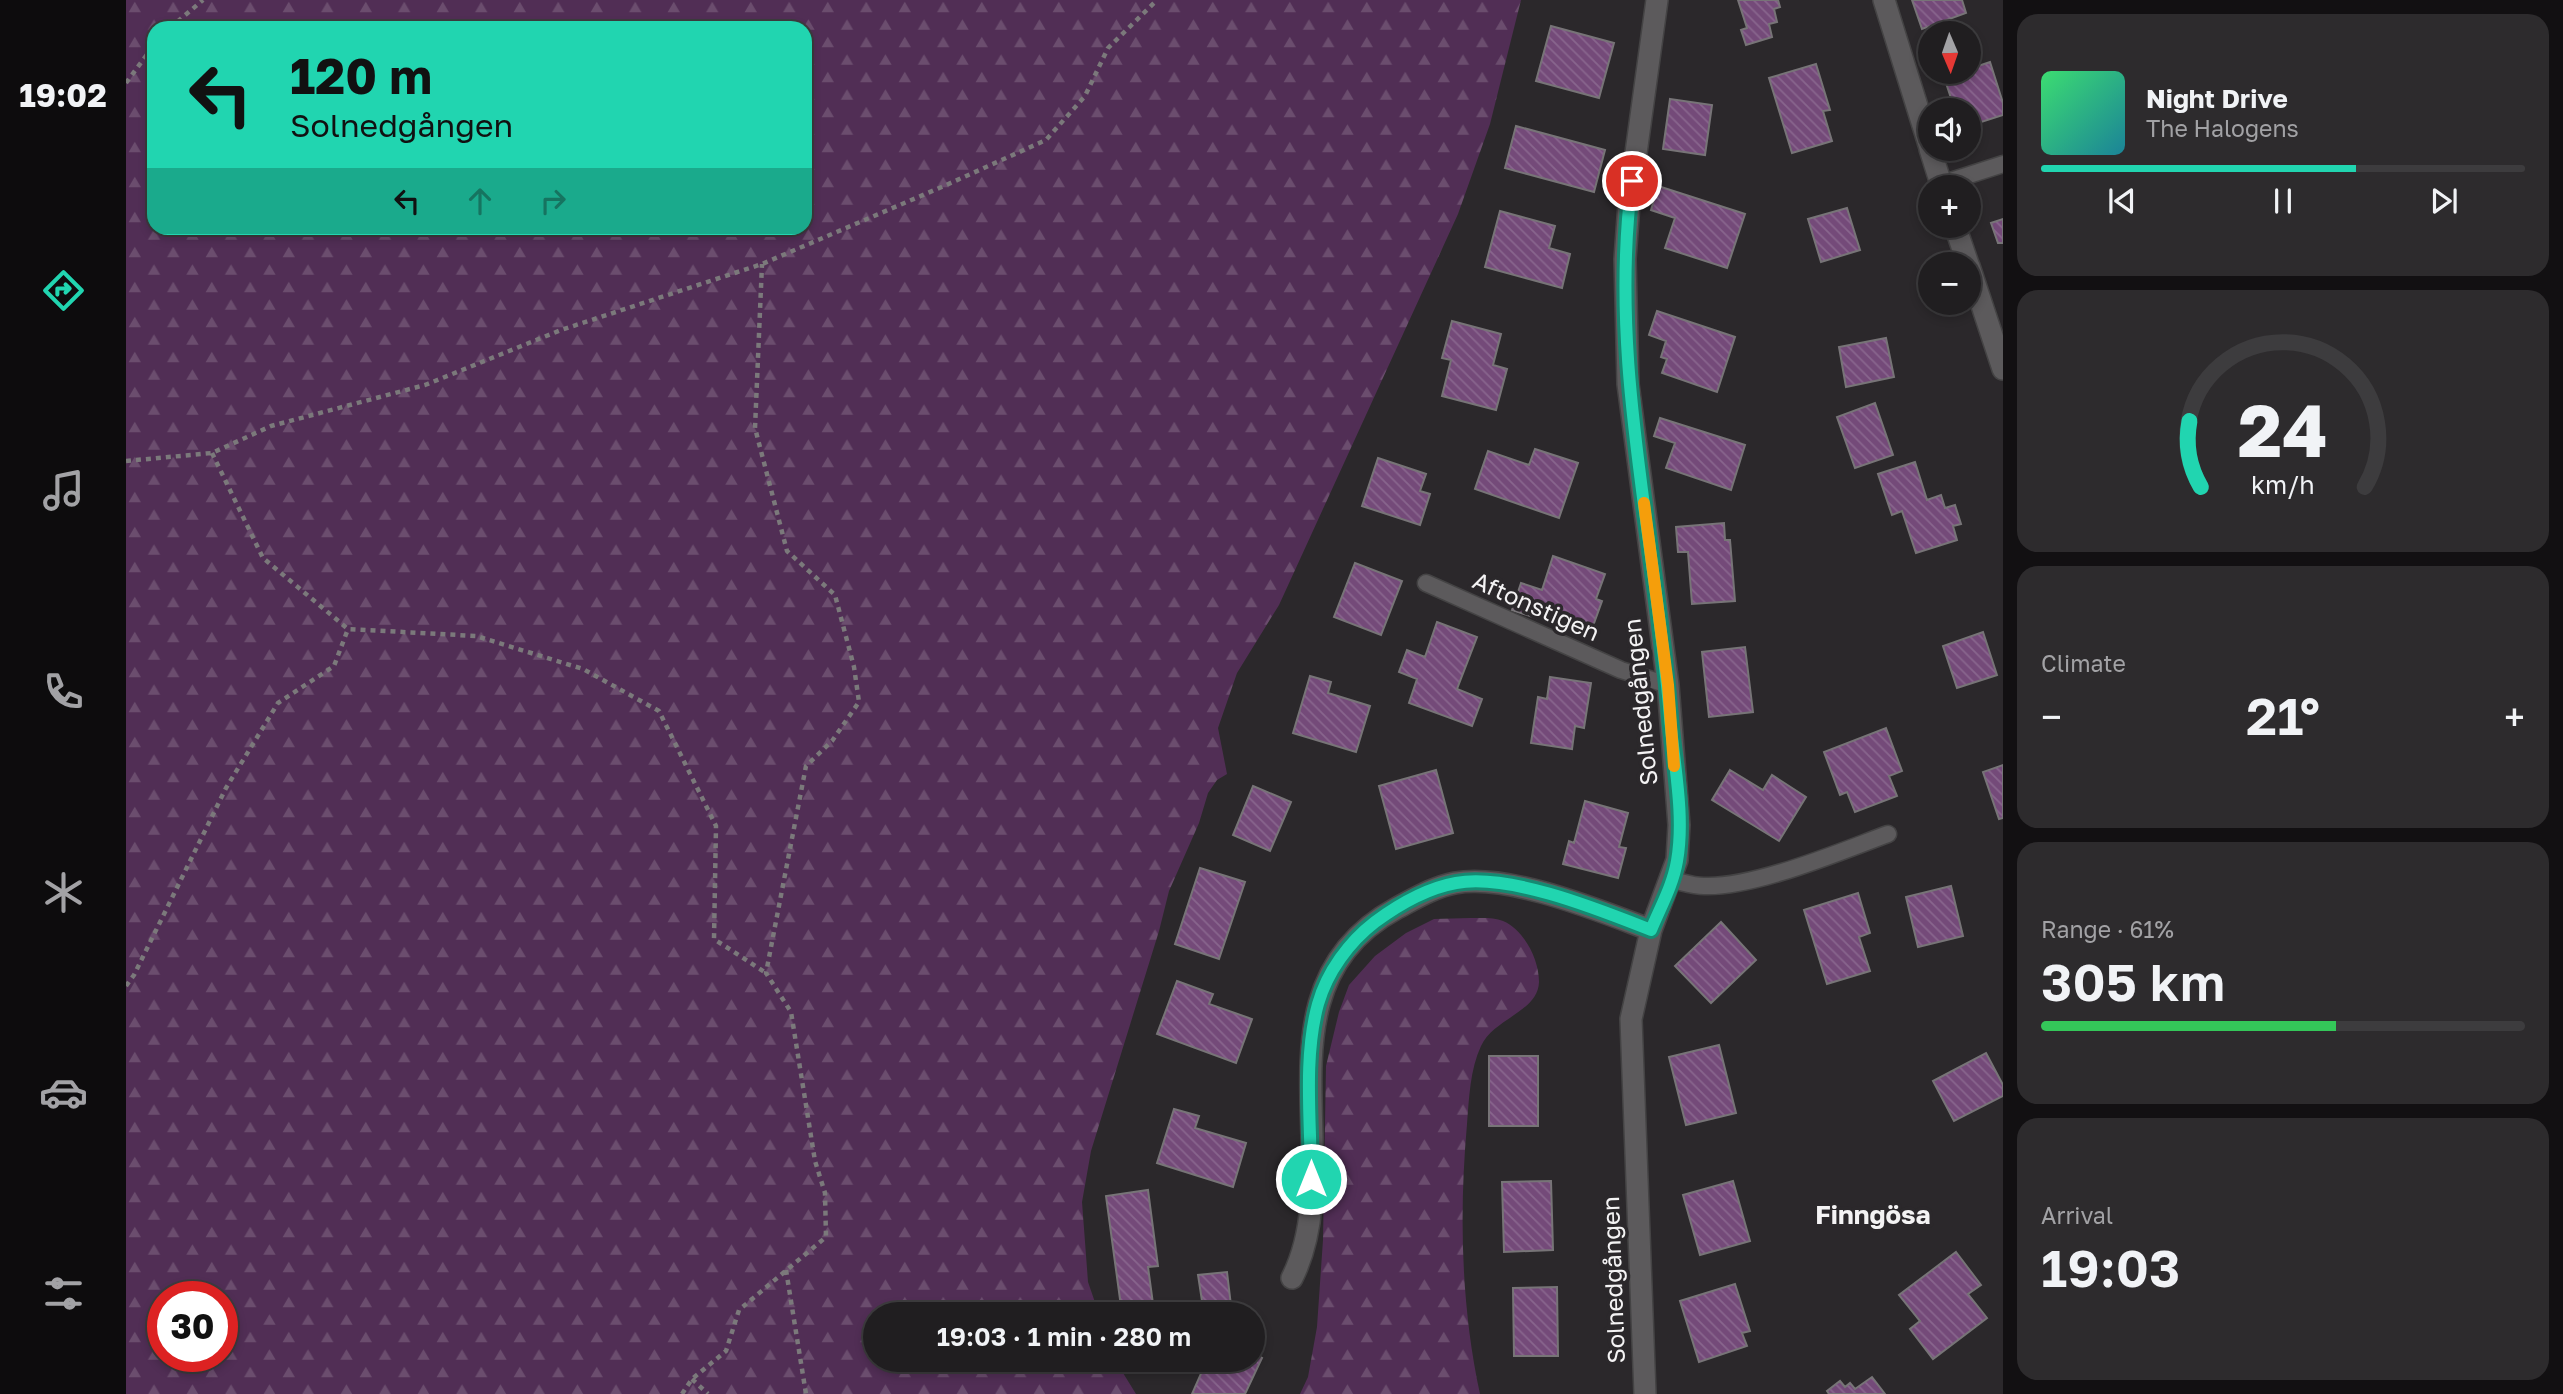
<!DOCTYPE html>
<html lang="en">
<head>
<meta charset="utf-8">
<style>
	body { margin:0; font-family:"Golos Text",sans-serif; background:#2d2b2d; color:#f1f3f6; height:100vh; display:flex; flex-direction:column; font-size:26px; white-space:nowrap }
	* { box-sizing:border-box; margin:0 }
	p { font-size:23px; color:#a2a2a5 }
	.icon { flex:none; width:38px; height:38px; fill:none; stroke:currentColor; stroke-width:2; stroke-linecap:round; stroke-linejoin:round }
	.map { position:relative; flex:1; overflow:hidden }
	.panel { display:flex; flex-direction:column; gap:14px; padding:14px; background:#121012; width:560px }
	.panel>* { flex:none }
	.guide { position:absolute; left:21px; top:21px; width:665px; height:214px; border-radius:21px; box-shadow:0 4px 10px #0003,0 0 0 2px #3d3c3e; background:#21d5b0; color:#111; overflow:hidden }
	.needle { width:46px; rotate:178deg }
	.fabs { position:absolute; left:1792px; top:21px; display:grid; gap:14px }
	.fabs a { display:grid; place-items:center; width:63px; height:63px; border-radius:50%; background:#201e20; box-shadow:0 4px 10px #0003,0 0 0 2px #3d3c3e; font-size:35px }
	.speed { position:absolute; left:21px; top:1281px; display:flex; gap:14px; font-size:35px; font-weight:700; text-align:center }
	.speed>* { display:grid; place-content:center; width:91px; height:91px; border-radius:50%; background:#201e20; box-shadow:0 4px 10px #0003,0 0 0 2px #3d3c3e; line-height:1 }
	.speed .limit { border:10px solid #d22; background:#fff; color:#111 }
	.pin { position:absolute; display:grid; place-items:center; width:60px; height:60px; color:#fff; margin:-30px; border:4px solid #fff; border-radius:50%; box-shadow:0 2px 7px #0007 }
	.me { position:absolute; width:77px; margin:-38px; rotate:0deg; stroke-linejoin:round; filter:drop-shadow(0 0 5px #0008) }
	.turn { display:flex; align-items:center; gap:24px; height:147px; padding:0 28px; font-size:32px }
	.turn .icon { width:91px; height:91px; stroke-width:2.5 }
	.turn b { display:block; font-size:49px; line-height:60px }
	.lanes { display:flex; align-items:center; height:66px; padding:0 28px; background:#0003; justify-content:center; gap:35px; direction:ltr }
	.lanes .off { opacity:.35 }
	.big { font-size:52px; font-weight:600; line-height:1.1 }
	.panel .widget { flex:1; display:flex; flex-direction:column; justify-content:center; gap:10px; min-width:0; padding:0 24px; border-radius:21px; background:#2d2b2d }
	.panel .dial { align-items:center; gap:0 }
	.dial svg { height:182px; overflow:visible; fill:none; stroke:#3d3c3e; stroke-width:7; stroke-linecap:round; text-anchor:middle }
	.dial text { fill:#f1f3f6; stroke:none }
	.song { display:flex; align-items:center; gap:21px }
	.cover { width:84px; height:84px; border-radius:10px; background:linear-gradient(135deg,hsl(140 70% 55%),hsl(190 70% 35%)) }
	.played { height:7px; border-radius:4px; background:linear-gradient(90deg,#21d5b0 65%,#3d3c3e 65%) }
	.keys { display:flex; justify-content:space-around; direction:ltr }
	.heat { display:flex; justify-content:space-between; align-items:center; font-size:38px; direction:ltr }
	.charge { height:10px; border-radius:5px; background:linear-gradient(90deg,#34c759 61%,#3d3c3e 0) }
	.trip { position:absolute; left:737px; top:1302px; width:402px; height:70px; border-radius:35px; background:#201e20; box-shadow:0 4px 10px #0003,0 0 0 2px #3d3c3e; font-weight:600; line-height:70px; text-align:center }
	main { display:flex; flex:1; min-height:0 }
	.tabs { display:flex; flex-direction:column; width:126px; justify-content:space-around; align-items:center; background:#0d0c0d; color:#a2a2a5 }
	.tabs .icon { width:49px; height:49px }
	.tabs .current { color:#21d5b0 }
	.tabs b { font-size:32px; color:#f1f3f6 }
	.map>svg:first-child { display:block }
	.forest { fill:url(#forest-firs); fill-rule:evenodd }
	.building { fill:url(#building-back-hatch); stroke:#777477; stroke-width:2 }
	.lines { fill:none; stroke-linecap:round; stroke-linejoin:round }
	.lane-casing { stroke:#444344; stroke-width:19 }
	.street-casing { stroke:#444344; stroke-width:24 }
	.path { stroke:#7b797b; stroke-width:4.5; stroke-dasharray:5 5; stroke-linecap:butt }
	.lane { stroke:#5c5a5c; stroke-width:16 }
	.street { stroke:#5c5a5c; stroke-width:21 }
	.route-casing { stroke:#158a72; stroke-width:18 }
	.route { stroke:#21d5b0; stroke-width:12 }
	.slow { stroke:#f59e0b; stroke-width:12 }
	.labels { text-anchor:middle; stroke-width:7; stroke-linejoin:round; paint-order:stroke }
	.street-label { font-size:24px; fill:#f4f3f4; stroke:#2b282b }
	.neighbourhood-label { font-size:26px; font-weight:bold; fill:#f4f3f4; stroke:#2b282b }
</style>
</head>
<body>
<main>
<nav class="tabs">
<b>19:02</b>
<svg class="icon current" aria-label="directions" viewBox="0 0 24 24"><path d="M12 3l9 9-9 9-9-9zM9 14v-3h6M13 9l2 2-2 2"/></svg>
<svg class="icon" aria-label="music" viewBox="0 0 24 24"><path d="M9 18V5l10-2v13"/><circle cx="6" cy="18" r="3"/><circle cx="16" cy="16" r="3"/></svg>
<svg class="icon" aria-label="phone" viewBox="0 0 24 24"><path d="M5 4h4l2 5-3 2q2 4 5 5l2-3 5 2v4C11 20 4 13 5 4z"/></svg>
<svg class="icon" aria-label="climate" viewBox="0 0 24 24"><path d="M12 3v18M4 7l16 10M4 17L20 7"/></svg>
<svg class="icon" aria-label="car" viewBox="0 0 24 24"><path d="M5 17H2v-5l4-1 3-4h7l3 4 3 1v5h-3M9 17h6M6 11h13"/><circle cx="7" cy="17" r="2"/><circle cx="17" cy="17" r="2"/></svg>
<svg class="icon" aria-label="filters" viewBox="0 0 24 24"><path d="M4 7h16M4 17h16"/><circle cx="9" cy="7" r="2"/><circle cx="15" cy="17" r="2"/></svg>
</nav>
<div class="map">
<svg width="1877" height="1394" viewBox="0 0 1877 1394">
	<defs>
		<pattern id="forest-firs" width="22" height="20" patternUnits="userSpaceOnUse" patternTransform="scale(1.75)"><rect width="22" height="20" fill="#512e55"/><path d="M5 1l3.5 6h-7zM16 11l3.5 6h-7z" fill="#6b4d6e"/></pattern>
		<pattern id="building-back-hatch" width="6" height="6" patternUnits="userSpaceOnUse" patternTransform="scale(1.75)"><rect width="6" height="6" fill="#744a79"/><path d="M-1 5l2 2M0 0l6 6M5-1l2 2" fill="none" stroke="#88658d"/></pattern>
	</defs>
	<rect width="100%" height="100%" fill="#2b282b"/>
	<path class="forest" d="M 0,0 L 1395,0 L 1364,124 L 1332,214 L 1153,605 L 1111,673 L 1092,728 L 1101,774 L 1091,780 L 1082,793 L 1073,823 L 1043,891 L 1033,931 L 965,1151 L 956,1202 L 962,1282 L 973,1314 L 749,1314 L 749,1360 L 989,1360 L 1010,1394 L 0,1394 ZM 28,28 L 679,28 L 679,228 L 28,228 ZM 37,1297 L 96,1297 L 96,1356 L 37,1356 Z
		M 1345,918 C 1354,918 1368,917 1377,921 C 1398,930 1413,959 1413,982 C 1412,1012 1368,1018 1355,1046 C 1344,1069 1343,1099 1341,1124 C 1333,1214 1335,1306 1354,1394 L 1174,1394 L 1182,1377 L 1191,1327 L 1197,1240 L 1200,1066 L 1213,1012 L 1223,985 L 1249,956 L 1280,933 L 1308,919 Z"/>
	<path class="building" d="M 1612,0 L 1652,0 L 1654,7 L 1648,9 L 1651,22 L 1643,24 L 1646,37 L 1620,45 L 1615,30 L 1621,28 Z
		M 1786,0 L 1836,0 L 1840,13 L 1796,29 Z
		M 1425,26 L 1488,43 L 1473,98 L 1410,81 Z
		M 1864,62 L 1877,103 L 1877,115 L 1843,126 L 1843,110 L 1829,110 L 1818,77 L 1843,72 L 1843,69 Z
		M 1690,64 L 1704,110 L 1697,111 L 1706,141 L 1666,153 L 1643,78 Z
		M 1544,99 L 1586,105 L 1579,155 L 1537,149 Z
		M 1390,126 L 1479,150 L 1468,192 L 1379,168 Z
		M 1532,186 L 1619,214 L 1601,268 L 1539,248 L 1549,218 L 1525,210 Z
		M 1721,208 L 1734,250 L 1695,262 L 1682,219 Z
		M 1374,211 L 1429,226 L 1423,248 L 1444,254 L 1436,288 L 1359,267 Z
		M 1877,219 L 1877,243 L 1872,243 L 1865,223 Z
		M 1531,311 L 1609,337 L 1591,392 L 1536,373 L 1541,359 L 1535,357 L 1540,341 L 1523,335 Z
		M 1326,321 L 1375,334 L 1367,365 L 1381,369 L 1370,410 L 1316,396 L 1325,360 L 1316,358 Z
		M 1760,338 L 1768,377 L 1720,387 L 1713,347 Z
		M 1749,403 L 1767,455 L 1729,468 L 1711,417 Z
		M 1534,418 L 1619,445 L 1605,490 L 1540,468 L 1549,443 L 1528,436 Z
		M 1409,449 L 1452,463 L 1433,518 L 1349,489 L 1362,451 L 1403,465 Z
		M 1252,458 L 1300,474 L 1294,491 L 1304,494 L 1294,525 L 1236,506 Z
		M 1789,462 L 1801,500 L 1815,495 L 1819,508 L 1829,505 L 1835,524 L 1827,526 L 1831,540 L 1790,553 L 1776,511 L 1766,515 L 1752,474 Z
		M 1598,523 L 1599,540 L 1604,540 L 1609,601 L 1566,604 L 1562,552 L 1552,552 L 1550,527 Z
		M 1427,556 L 1479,574 L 1470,599 L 1476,601 L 1467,626 L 1414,608 L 1410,618 L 1386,610 L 1395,583 L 1416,590 Z
		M 1229,563 L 1276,581 L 1255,635 L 1208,617 Z
		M 1311,622 L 1351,637 L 1331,689 L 1356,699 L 1346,726 L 1283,703 L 1291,679 L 1273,672 L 1281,650 L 1299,657 Z
		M 1857,632 L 1871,675 L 1831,688 L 1817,646 Z
		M 1619,647 L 1627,712 L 1583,717 L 1576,652 Z
		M 1184,676 L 1205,682 L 1202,693 L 1244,706 L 1230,752 L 1167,733 Z
		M 1424,677 L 1465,683 L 1458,728 L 1449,726 L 1446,749 L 1405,743 L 1412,697 L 1421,699 Z
		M 1760,728 L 1776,771 L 1763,776 L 1771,796 L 1729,812 L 1721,792 L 1714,795 L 1698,752 Z
		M 1877,765 L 1877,818 L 1873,819 L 1857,772 Z
		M 1310,770 L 1327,833 L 1270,849 L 1253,786 Z
		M 1604,770 L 1637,790 L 1646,775 L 1680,797 L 1653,841 L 1586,800 Z
		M 1127,786 L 1165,802 L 1144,851 L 1107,835 Z
		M 1459,801 L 1502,813 L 1493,847 L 1500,848 L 1492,878 L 1437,864 L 1443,841 L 1448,843 Z
		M 1074,868 L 1119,882 L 1093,959 L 1049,944 Z
		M 1825,886 L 1837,936 L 1792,947 L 1780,897 Z
		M 1732,893 L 1744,933 L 1733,937 L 1744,971 L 1701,984 L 1678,910 Z
		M 1595,922 L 1630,960 L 1585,1003 L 1549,966 Z
		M 1051,981 L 1087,994 L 1083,1004 L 1126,1019 L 1110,1063 L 1031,1034 Z
		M 1593,1045 L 1610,1113 L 1560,1125 L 1543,1057 Z
		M 1860,1053 L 1877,1085 L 1877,1096 L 1828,1121 L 1807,1081 Z
		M 1363,1056 L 1412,1056 L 1412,1126 L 1363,1126 Z
		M 1048,1109 L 1073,1116 L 1069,1128 L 1120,1143 L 1107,1187 L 1031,1163 Z
		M 1425,1181 L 1427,1250 L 1378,1252 L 1376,1182 Z
		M 1607,1181 L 1624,1241 L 1574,1255 L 1557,1195 Z
		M 1022,1190 L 1032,1266 L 1022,1267 L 1028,1311 L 996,1314 L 980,1196 Z
		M 1830,1252 L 1855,1285 L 1842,1294 L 1861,1318 L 1807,1359 L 1784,1329 L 1794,1321 L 1773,1295 Z
		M 1101,1272 L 1106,1314 L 1078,1314 L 1072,1275 Z
		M 1609,1284 L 1624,1331 L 1616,1333 L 1621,1346 L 1573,1362 L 1554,1301 Z
		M 1431,1287 L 1432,1356 L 1388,1356 L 1387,1288 Z
		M 1127,1353 L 1136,1358 L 1119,1394 L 1066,1394 L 1081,1360 L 1127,1360 Z
		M 1746,1377 L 1759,1394 L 1703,1394 L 1701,1391 L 1714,1381 L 1719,1387 L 1724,1383 L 1729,1389 Z"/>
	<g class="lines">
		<g class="lane-casing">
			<path id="lane" d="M 1815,184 L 1877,164
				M 1300,583 L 1495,670 L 1542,685
				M 1546,880 C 1556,882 1567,886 1578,886 C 1628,888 1713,852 1762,834"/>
		</g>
		<g class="street-casing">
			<path id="street" d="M 1758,0 L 1804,148
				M 1804,149 L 1816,187
				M 1829,226 L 1842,264
				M 1843,266 L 1877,369
				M 1166,1278 C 1225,1162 1122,989 1271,908 C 1290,898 1308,887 1329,883 C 1383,873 1474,911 1525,930
				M 1519,1394 L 1505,1019 L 1525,930 L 1551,860 L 1553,825 L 1542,685 L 1502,384 L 1499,259 L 1503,204 L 1531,0"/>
		</g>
		<path class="path" d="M 44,28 L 77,0
			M 0,83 L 28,45
			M 86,453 L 137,558 L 222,629 L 350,636 L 457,669 L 533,711 L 590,826 L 588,939 L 640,973
			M 0,461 L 86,453 L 145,426 L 299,385 L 435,330 L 636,264 L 818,186 L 920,140 L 959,96 L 982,48 L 1031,0
			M 0,986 L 8,975 L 100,788 L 152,703 L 208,666 L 222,629
			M 660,1270 L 680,1394
			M 566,1379 L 582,1394
			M 556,1394 L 566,1379 L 600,1351 L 613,1310 L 700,1237 L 699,1193 L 689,1161 L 665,1012 L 640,973 L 680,766 L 706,741 L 733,702 L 728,667 L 709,595 L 661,551 L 629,428 L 636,264"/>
		<use href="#lane" class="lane"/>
		<use href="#street" class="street"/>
	</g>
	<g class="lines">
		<g class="route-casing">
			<path id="route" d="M 1185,1179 C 1185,1123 1177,1058 1192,1004 C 1201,972 1223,942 1249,922 C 1272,905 1302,888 1330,883 C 1384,873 1474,910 1525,930 C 1534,908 1547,885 1551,861 C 1559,816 1548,764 1544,718 C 1530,539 1482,361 1506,181"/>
		</g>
		<use href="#route" class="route"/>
		<path class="slow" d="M 1518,503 L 1542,685 L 1548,766"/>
	</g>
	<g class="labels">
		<g class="street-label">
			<text transform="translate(1410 607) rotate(24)" y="8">Aftonstigen</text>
			<text transform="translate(1515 702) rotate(-96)" y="8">Solnedgången</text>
			<text transform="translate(1488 1280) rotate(-92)" y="8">Solnedgången</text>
		</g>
		<g class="neighbourhood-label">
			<text x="1747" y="1224">Finngösa</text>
		</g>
	</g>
</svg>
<div class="fabs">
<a><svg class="needle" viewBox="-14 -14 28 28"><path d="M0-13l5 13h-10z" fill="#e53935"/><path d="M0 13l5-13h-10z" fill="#a2a2a5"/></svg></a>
<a><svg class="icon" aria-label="sound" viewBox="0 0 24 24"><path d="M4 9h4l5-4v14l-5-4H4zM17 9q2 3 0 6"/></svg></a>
<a>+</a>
<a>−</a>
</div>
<div class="speed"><div class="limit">30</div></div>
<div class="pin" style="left:1506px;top:181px;background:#d93025"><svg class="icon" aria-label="arrive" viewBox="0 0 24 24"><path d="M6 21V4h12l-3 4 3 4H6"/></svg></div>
<svg class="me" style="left:1185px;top:1179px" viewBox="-20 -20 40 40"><circle r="17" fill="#21d5b0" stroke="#fff" stroke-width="3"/><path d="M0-11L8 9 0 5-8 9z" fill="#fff"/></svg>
<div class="trip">19:03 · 1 min · 280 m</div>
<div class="guide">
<div class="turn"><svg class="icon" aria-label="left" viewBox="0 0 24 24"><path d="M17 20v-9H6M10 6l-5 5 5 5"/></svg><div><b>120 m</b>Solnedgången</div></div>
<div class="lanes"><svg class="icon" aria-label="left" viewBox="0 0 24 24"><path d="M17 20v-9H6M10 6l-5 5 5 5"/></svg><svg class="icon off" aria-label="ahead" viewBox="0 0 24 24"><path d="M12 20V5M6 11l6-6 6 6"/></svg><svg class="icon off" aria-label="right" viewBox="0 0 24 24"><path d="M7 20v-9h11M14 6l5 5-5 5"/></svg></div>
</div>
</div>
<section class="panel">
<div class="widget">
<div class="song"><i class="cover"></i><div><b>Night Drive</b><p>The Halogens</p></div></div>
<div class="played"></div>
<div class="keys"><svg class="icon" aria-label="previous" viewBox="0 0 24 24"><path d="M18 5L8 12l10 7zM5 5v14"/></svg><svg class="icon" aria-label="pause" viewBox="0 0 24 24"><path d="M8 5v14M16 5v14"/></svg><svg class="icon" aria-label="next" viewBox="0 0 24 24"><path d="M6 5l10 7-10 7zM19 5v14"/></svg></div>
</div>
<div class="widget dial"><svg viewBox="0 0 100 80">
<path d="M14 69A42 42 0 1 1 86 69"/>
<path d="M14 69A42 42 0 0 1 9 40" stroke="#21d5b0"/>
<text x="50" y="56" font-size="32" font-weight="700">24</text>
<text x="50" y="72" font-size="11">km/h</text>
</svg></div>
<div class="widget"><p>Climate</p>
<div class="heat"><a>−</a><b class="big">21°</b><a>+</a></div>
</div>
<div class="widget"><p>Range · 61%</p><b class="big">305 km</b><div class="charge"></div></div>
<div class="widget"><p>Arrival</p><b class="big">19:03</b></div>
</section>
</main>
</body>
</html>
